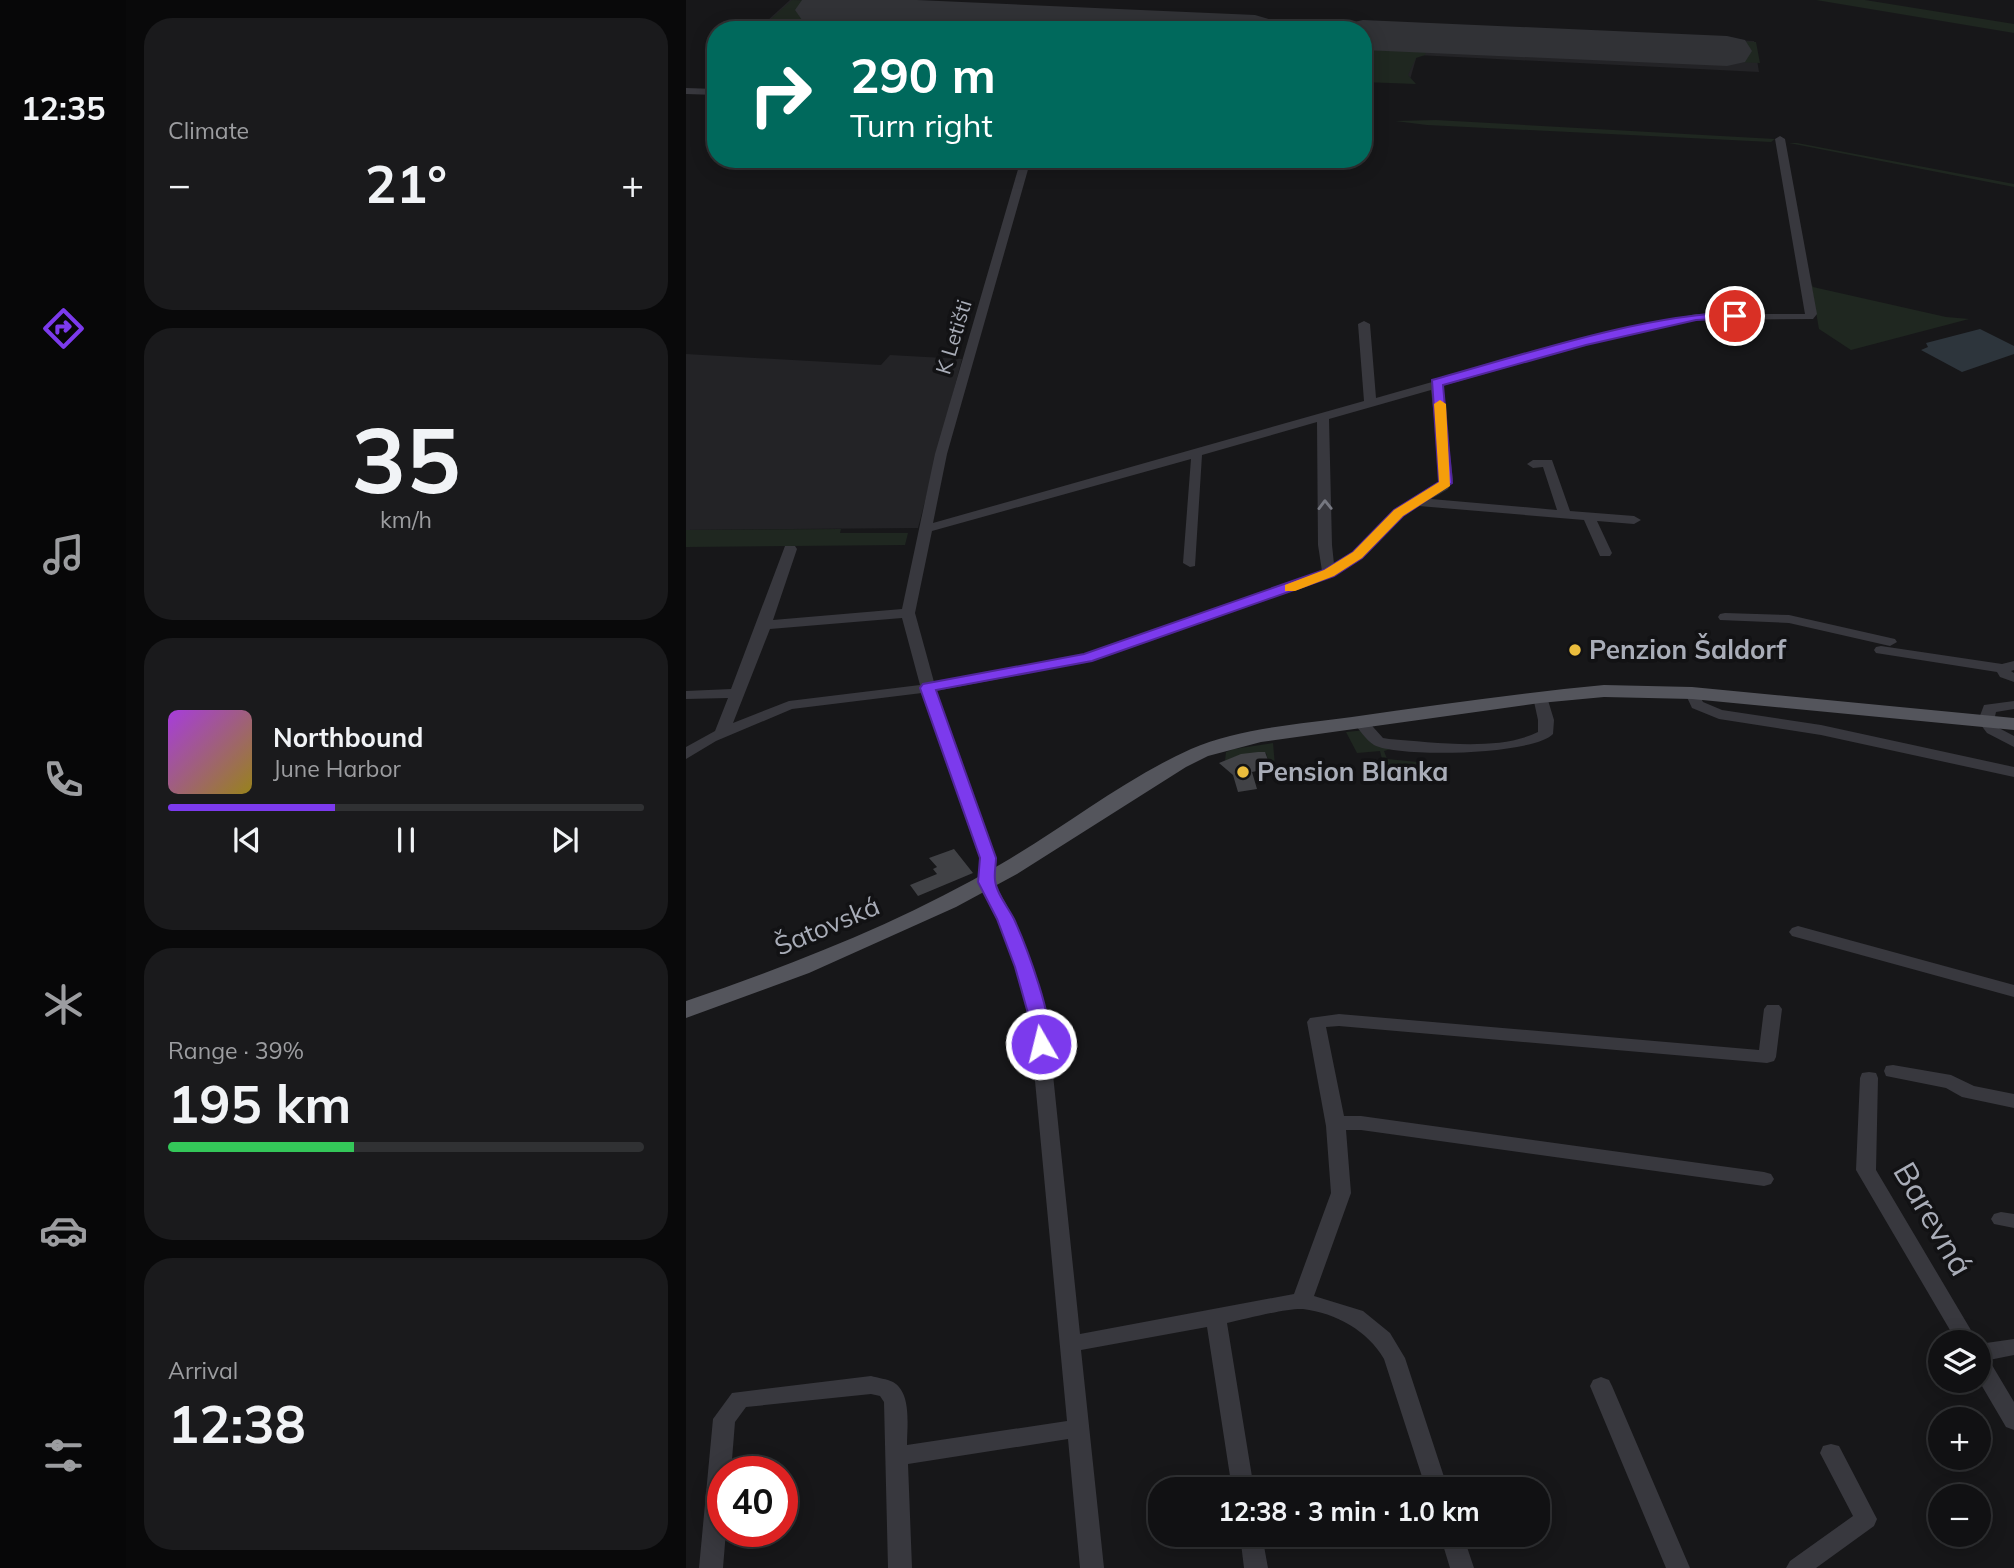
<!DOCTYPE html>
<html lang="en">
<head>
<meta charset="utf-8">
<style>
	body { margin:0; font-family:Mulish,sans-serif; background:#1a1a1c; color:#f1f3f6; height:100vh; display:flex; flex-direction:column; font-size:26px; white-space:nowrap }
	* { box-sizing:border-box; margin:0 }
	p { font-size:23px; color:#9c9da0 }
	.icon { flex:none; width:38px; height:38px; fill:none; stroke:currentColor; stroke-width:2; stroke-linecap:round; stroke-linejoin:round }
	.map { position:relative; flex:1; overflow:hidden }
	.side { display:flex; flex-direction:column; gap:18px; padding:18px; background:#09090a; width:560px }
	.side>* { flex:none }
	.hud { position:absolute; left:21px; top:21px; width:665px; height:147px; border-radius:28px; box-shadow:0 4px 18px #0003,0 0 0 2px #303133; background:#00695c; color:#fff; overflow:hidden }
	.buttons { position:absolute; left:1242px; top:1330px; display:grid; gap:14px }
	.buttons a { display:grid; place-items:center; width:63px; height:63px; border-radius:50%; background:#111113; box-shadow:0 4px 18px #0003,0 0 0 2px #303133; font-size:35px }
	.speed { position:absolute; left:21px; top:1456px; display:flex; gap:14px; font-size:35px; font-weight:700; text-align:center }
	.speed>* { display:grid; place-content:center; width:91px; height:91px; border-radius:50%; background:#111113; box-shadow:0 4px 18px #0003,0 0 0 2px #303133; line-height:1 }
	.speed .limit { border:10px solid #d22; background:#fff; color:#111 }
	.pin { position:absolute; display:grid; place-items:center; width:60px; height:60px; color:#fff; margin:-30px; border:4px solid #fff; border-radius:50%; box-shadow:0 2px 7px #0007 }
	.me { position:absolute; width:77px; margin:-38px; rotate:352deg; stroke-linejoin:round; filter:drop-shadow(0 0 5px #0008) }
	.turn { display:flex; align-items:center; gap:24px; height:147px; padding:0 28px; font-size:32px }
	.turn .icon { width:91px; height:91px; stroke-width:2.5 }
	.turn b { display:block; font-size:49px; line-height:60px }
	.big { font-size:52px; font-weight:700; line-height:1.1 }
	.side .widget { flex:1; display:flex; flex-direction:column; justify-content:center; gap:10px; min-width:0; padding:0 24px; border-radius:28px; background:#1a1a1c }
	.side .dial { align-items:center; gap:0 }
	.dial b { font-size:91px; line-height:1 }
	.song { display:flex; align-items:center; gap:21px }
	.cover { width:84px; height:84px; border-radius:10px; background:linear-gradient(135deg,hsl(280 70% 55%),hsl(50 70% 35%)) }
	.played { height:7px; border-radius:4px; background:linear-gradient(90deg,#7c3aed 35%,#303133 35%) }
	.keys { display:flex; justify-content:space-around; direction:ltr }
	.heat { display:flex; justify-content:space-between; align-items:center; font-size:38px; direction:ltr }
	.charge { height:10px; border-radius:5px; background:linear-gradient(90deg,#34c759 39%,#303133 0) }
	.trip { position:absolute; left:462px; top:1477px; width:402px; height:70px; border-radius:28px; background:#111113; box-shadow:0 4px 18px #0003,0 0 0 2px #303133; font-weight:700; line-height:70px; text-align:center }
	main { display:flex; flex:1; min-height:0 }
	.tab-bar { display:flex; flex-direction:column; width:126px; justify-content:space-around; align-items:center; background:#070708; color:#9c9da0 }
	.tab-bar .icon { width:49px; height:49px }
	.tab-bar .selected { color:#7c3aed }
	.tab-bar b { font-size:32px; color:#f1f3f6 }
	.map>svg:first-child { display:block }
	.built { fill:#232326 }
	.green { fill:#1f2720 }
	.water { fill:#2d353c }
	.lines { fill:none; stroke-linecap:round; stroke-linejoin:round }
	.runway { fill:#313236; fill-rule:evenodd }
	.building { fill:#414246 }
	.minor { fill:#38383e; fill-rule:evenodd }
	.major { fill:#54555c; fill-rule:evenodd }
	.oneway { stroke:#767881 }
	.route { fill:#7c3aed; stroke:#51269a; stroke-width:2 }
	.slow { fill:#f59e0b }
	.poi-dot { fill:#ebbd3d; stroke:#121214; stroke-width:2.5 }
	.labels { text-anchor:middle; stroke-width:7; stroke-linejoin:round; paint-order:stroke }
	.far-street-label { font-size:21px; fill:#a9adb8; stroke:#121214 }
	.poi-label { font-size:26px; font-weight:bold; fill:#a9adb8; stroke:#121214; text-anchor:start }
	.street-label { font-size:26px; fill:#a9adb8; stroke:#121214 }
	.near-street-label { font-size:32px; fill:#a9adb8; stroke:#121214 }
</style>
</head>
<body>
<main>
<nav class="tab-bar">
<b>12:35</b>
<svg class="icon selected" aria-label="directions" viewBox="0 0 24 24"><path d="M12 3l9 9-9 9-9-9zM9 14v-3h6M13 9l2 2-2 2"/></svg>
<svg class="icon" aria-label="music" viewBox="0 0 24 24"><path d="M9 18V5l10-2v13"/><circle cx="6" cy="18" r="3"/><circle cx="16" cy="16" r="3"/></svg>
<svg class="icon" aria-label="phone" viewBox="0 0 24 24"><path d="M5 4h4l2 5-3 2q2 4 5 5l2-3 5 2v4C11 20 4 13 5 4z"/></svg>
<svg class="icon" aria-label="climate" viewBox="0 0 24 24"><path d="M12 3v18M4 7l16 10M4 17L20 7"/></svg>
<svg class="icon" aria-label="car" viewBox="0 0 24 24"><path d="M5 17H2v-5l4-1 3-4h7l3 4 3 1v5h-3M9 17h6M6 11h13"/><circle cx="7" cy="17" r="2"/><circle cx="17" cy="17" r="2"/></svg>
<svg class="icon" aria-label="filters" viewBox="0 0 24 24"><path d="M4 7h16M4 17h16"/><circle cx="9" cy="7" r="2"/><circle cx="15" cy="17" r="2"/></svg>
</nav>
<section class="side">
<div class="widget"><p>Climate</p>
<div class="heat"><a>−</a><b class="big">21°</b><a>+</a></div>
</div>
<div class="widget dial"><b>35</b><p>km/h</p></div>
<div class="widget">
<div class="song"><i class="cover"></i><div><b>Northbound</b><p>June Harbor</p></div></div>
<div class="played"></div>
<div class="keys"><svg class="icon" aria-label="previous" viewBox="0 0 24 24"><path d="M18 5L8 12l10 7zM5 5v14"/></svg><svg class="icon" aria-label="pause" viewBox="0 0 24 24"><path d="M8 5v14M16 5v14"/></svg><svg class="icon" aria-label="next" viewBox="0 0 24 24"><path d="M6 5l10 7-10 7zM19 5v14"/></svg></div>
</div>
<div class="widget"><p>Range · 39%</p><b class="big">195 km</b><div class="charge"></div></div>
<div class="widget"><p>Arrival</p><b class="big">12:38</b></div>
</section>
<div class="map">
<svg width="1328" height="1568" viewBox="0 0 1328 1568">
	<rect width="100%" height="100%" fill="#171719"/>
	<path class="built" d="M 104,0 L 1068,41 L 1073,72 L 731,55 L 723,83 L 677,30 L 71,30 Z
		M 0,354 L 195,365 L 204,355 L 276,359 L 232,528 L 0,530 Z"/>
	<path class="green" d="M 106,0 L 1070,42 L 1074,63 L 741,49 L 739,55 L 730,58 L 722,75 L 730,84 L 677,82 L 677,30 L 327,30 L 85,19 Z
		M 1130,0 L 1179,0 L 1328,24 L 1328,33 Z
		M 750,120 L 1089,139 L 1085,142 L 741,125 L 709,121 Z
		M 1111,143 L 1328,184 L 1328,187 L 1103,143 Z
		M 1125,283 L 1127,287 L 1260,317 L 1283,319 L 1165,350 L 1133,329 Z
		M 155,529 L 154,533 L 222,533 L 219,545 L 0,547 L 0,530 Z
		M 680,730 L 708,748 L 698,751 L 701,759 L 732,762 L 733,772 L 702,771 L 701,762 L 696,759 L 694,751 L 671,753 L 660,732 Z
		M 587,743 L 589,766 L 583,763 L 580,753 C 565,753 554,754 539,761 L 540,752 L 548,749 Z"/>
	<path class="water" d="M 1294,329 L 1328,346 L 1328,354 L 1276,372 L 1235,350 L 1242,347 L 1240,343 Z"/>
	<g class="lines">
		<path class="runway" d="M 116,0 L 231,0 L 569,15 L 586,20 L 593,30 L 247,30 L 133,24 L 116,20 L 109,10 Z
			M 677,20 L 1041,36 L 1059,40 L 1066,51 L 1059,62 L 1041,66 L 677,50 L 677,30 L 656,30 L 659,24 Z"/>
	</g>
	<path class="building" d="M 572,752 L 579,752 L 585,768 L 566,772 L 571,789 L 552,792 L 547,775 L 533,763 L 555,754 Z
		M 268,849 L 287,873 L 232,896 L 224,885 L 251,874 L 247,869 L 251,867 L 243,858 Z"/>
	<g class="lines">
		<path class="minor" d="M 0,88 L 30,89 L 30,95 L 0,94 Z
			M 1094,136 L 1099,139 L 1131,314 L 1127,319 L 1010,320 L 900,345 L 756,386 L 767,480 L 762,489 L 745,499 L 871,510 L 857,467 L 847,468 L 841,464 L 847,460 L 866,460 L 884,511 L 948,516 L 955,520 L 948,524 L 911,521 L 926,553 L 924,556 L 914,556 L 898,520 L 733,506 L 718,516 L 677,558 L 648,576 L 406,661 L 250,691 L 310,858 L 308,882 L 329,920 L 347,967 L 361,1017 L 394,1334 L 608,1294 L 645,1193 L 640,1126 L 621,1022 L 624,1018 L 653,1014 L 1073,1050 L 1078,1009 L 1081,1005 L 1093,1005 L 1096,1009 L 1090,1057 L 1088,1061 L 1081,1063 L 653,1026 L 640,1027 L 658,1116 L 675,1116 L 1078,1172 L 1085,1174 L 1088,1179 L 1085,1184 L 1078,1186 L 675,1130 L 660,1130 L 665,1193 L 628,1296 L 677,1311 L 704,1333 L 719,1358 L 762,1489 L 740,1489 L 698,1359 C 682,1331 650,1313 617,1309 C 600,1308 560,1319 541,1323 L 568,1489 L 546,1489 L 521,1327 L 395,1350 L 418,1568 L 394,1568 L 382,1439 L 222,1464 L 226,1568 L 202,1568 L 198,1402 L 194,1396 L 185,1394 L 60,1407 L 49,1422 L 45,1472 L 37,1472 L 37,1531 L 40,1531 L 37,1568 L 13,1568 L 27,1419 L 46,1393 L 185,1376 C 192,1378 201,1379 207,1382 C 226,1393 221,1426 221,1445 L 381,1421 L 343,1017 L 329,967 L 311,920 L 292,882 L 294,858 L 236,693 L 106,709 L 30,741 L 0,759 L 0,747 L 29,731 L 42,698 L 0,699 L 0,691 L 45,689 L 99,546 L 109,546 L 111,549 L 87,620 L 216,609 L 249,454 L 335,159 L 345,159 L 261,454 L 247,523 L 678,401 L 672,324 L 678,321 L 684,324 L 690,398 L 894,340 L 1010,314 L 1119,314 L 1089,139 ZM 745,390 L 755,480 L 708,510 L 667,552 L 648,564 L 646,545 L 643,419 ZM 631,422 L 632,545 L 636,571 L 398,654 L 248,682 L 229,613 L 246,531 L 505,459 L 497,563 L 504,567 L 509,566 L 516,455 ZM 216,618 L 234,685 L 103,701 L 47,723 L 84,629 Z
			M 1039,613 L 1103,615 L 1209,639 L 1211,642 L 1204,646 L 1103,623 L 1034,620 L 1032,617 L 1034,614 Z
			M 1195,646 L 1316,664 L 1328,661 L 1328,670 L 1325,671 L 1328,673 L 1328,682 L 1314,677 L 1311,672 L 1190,653 L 1188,650 L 1190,647 Z
			M 1006,689 L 1011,690 L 1017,702 L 1036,710 L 1135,725 L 1328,767 L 1328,777 L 1135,735 L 1033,719 L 1006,708 L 999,693 Z
			M 854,693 L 861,697 L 868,720 L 867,734 C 847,755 713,758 688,745 C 680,740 672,728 666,721 L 669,718 L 679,718 L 697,738 L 703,739 C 746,742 813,752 852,732 L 852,720 L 847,697 Z
			M 1328,701 L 1328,709 L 1310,712 L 1308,721 L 1311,727 L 1328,736 L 1328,747 L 1301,733 L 1292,721 L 1298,705 Z
			M 1112,926 L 1328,985 L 1328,997 L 1106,936 L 1103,932 L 1106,928 Z
			M 1207,1065 L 1265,1075 L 1288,1086 L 1328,1094 L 1328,1108 L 1276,1097 L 1260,1088 L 1200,1076 L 1198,1071 L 1200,1066 Z
			M 1183,1072 L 1190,1073 L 1192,1078 L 1190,1170 L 1292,1342 L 1271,1342 L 1170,1170 L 1174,1078 L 1176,1073 Z
			M 1315,1212 L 1328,1214 L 1328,1228 L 1308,1224 L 1305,1219 L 1308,1214 Z
			M 1328,1339 L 1328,1355 L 1303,1360 L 1328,1402 L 1328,1430 L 1320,1427 L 1293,1381 L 1293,1344 Z
			M 915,1377 L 923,1380 L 926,1386 L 1004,1568 L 980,1568 L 904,1386 L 907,1380 Z
			M 1145,1444 L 1153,1446 L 1191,1519 L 1188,1526 L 1130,1568 L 1100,1568 L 1104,1561 L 1167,1516 L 1134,1453 L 1137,1446 Z
			M 554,1535 L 576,1535 L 582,1568 L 558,1568 Z
			M 754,1535 L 777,1535 L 788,1568 L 764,1568 Z"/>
		<path class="major" d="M 918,685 L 1006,687 L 1328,718 L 1328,730 L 1006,699 L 918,697 L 854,703 L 575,742 L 522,756 L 500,767 L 331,874 L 270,907 L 123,973 L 0,1018 L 0,1001 C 108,964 216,922 315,864 C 379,827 438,779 505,749 C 553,728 615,724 666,717 C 750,705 834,693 918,685 Z"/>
	</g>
	<defs><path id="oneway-chevron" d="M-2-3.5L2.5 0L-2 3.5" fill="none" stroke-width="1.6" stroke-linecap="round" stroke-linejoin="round" transform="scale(1.75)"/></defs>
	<use class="oneway" href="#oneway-chevron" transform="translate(639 505) rotate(-91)"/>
	<path class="route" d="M 1049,312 L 1055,316 L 1053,318 L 1010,320 L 900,345 L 757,385 L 766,483 L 717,516 L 676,558 L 648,576 L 406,661 L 250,690 L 310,858 C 310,865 308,873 309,880 C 310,893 322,907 328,919 C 338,941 373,1029 361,1048 L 348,1048 L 343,1017 L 329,967 L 311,919 L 292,882 L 294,858 L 234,688 L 237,684 L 398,654 L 638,570 L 667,552 L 708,510 L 753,482 L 746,380 C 840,354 952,316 1049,312 Z"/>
	<path class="slow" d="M 754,400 L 760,404 L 764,486 L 717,516 L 676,558 L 648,576 L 609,591 L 599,591 L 599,585 L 638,570 L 667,552 L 708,510 L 753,482 L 748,404 Z"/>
	<g class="poi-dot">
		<circle cx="889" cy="650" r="7"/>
		<circle cx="557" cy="772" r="7"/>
	</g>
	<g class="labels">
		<g class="far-street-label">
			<text transform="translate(268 337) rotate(-73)" y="7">K Letišti</text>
		</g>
		<g class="poi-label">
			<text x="903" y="659">Penzion Šaldorf</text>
			<text x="571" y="781">Pension Blanka</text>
		</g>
		<g class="street-label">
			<text transform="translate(141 926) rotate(-23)" y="9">Šatovská</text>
		</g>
		<g class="near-street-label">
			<text transform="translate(1247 1219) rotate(60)" y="11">Barevná</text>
		</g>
	</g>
</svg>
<div class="buttons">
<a><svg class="icon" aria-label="layers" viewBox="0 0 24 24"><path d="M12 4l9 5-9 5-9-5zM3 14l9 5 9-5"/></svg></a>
<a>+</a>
<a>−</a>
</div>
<div class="speed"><div class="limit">40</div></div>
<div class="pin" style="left:1049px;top:316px;background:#d93025"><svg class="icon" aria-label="arrive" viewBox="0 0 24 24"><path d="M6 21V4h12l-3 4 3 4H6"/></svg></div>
<svg class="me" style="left:355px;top:1044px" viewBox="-20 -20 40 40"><circle r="17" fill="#7c3aed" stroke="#fff" stroke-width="3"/><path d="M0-11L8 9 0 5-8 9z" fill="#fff"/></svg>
<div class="trip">12:38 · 3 min · 1.0 km</div>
<div class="hud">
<div class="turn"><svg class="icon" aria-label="right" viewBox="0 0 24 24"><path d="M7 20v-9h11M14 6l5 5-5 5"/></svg><div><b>290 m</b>Turn right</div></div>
</div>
</div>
</main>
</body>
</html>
